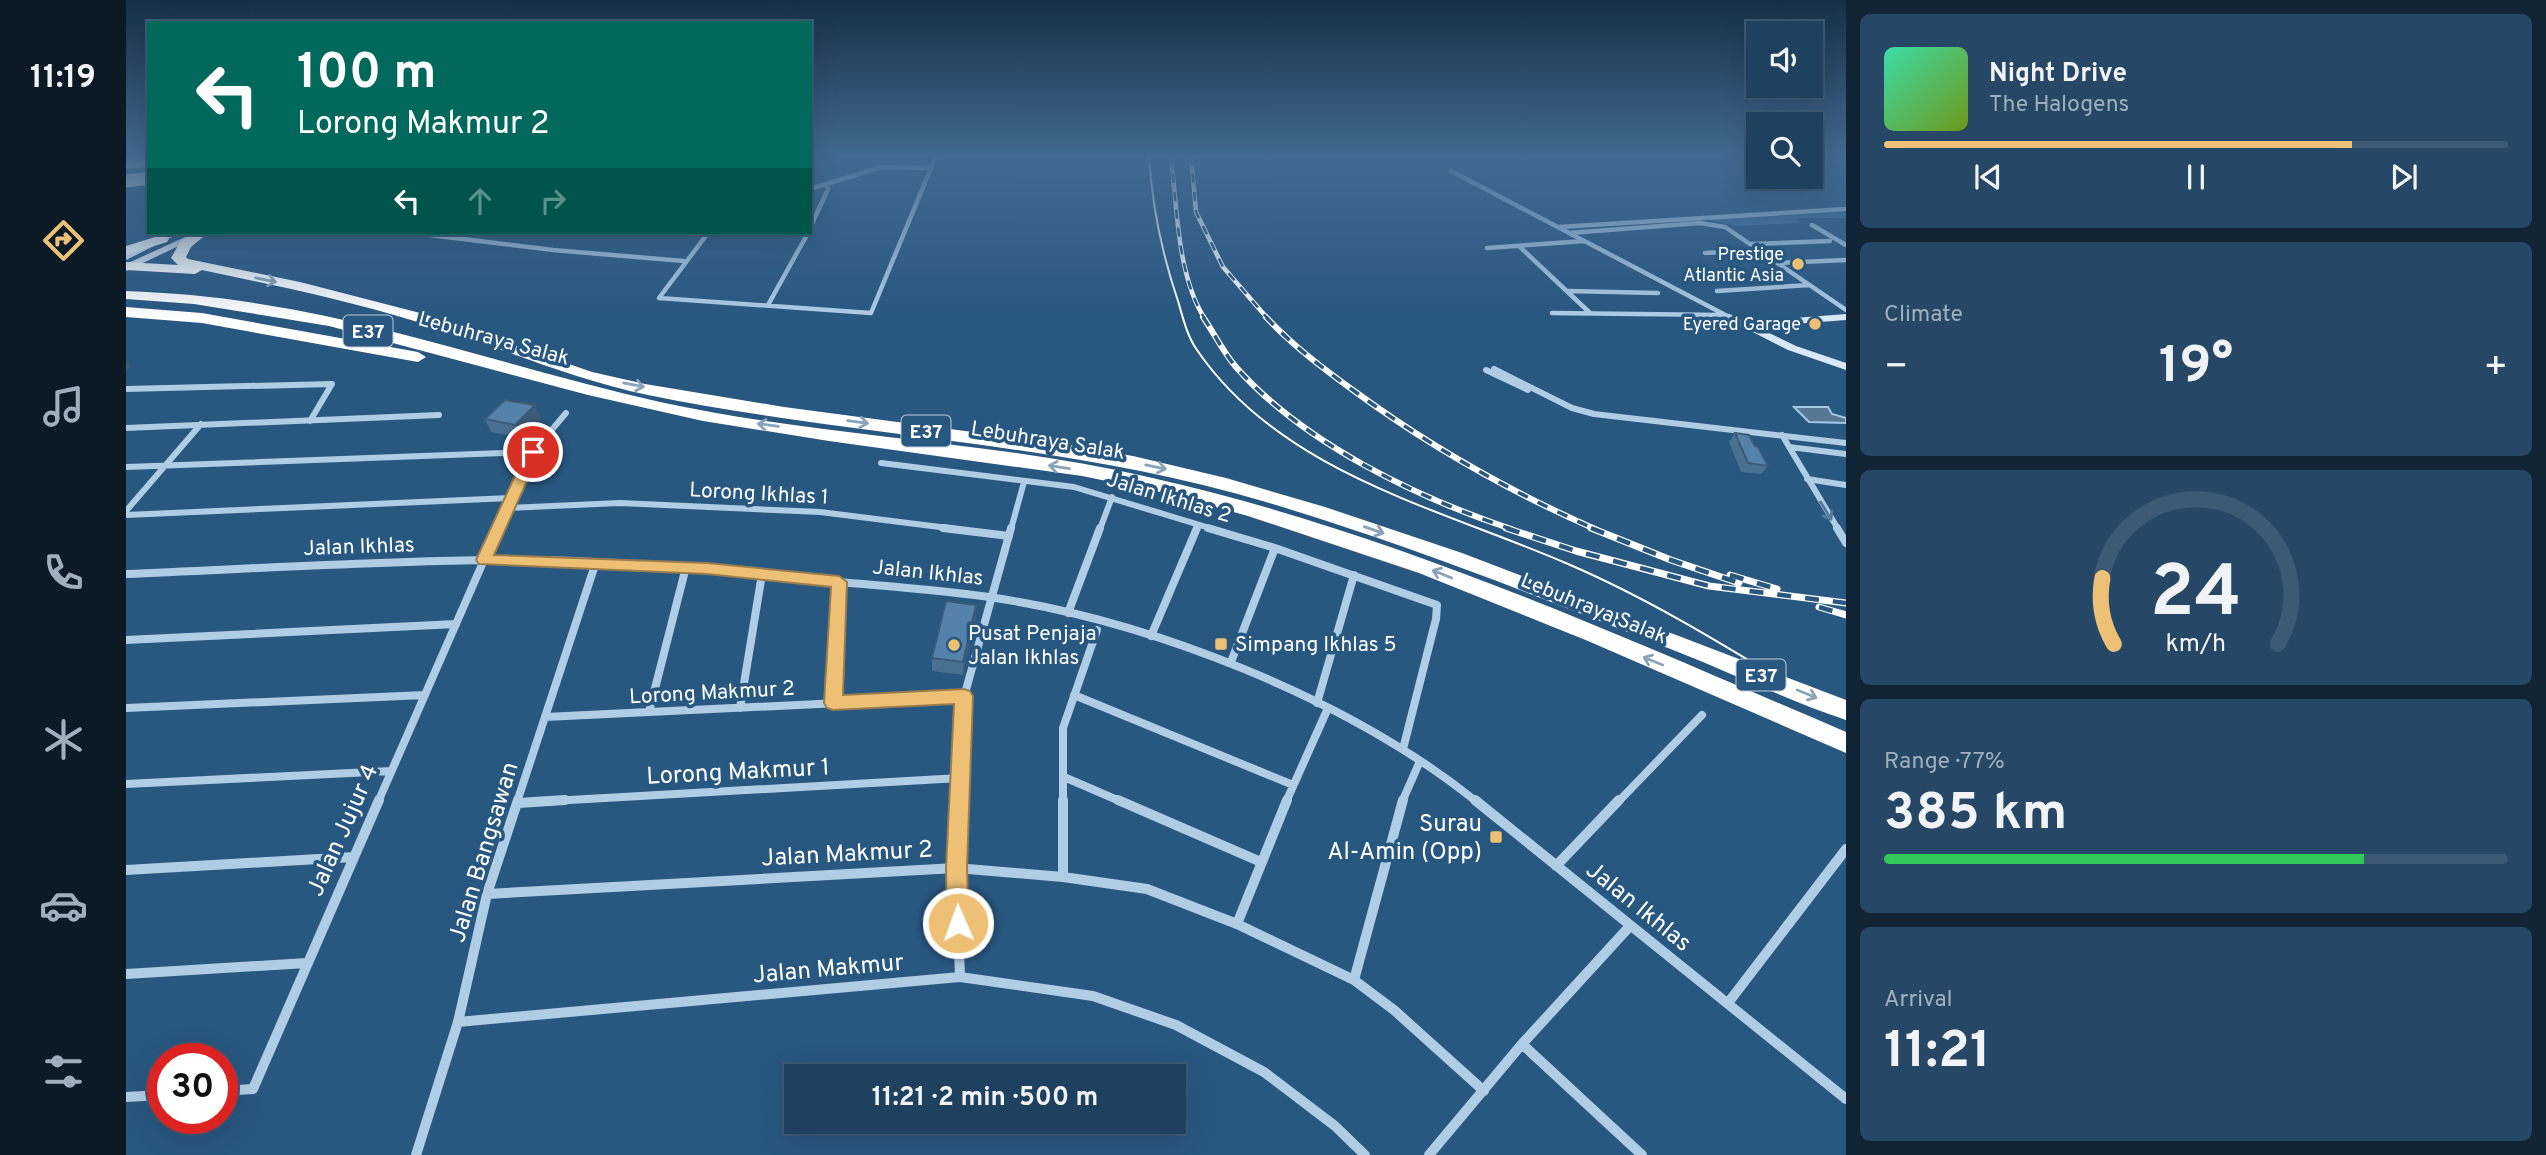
<!DOCTYPE html>
<html lang="en">
<head>
<meta charset="utf-8">
<style>
	body { margin:0; font-family:Overpass,sans-serif; background:#264866; color:#f1f3f6; height:100vh; display:flex; flex-direction:column; font-size:26px; white-space:nowrap }
	* { box-sizing:border-box; margin:0 }
	p { font-size:23px; color:#a1afbd }
	.icon { flex:none; width:38px; height:38px; fill:none; stroke:currentColor; stroke-width:2; stroke-linecap:round; stroke-linejoin:round }
	.map { position:relative; flex:1; overflow:hidden }
	.drawer { display:flex; flex-direction:column; gap:14px; padding:14px; background:#102435; width:700px }
	.drawer>* { flex:none }
	.top-card { position:absolute; left:21px; top:21px; width:665px; height:214px; border-radius:0px; box-shadow:0 7px 28px #0002,0 0 0 2px #3c5a75; background:#00695c; color:#fff; overflow:hidden }
	.buttons { position:absolute; left:1620px; top:21px; display:grid; gap:14px }
	.buttons a { display:grid; place-items:center; width:77px; height:77px; border-radius:0px; background:#1e4160; box-shadow:0 7px 28px #0002,0 0 0 2px #3c5a75; font-size:35px }
	.speed { position:absolute; left:21px; top:1043px; display:flex; gap:14px; font-size:35px; font-weight:700; text-align:center }
	.speed>* { display:grid; place-content:center; width:91px; height:91px; border-radius:50%; background:#1e4160; box-shadow:0 7px 28px #0002,0 0 0 2px #3c5a75; line-height:1 }
	.speed .limit { border:10px solid #d22; background:#fff; color:#111 }
	.pin { position:absolute; display:grid; place-items:center; width:60px; height:60px; color:#fff; margin:-30px; border:4px solid #fff; border-radius:50%; box-shadow:0 2px 7px #0007 }
	.me { position:absolute; width:77px; margin:-38px; rotate:358deg; stroke-linejoin:round; filter:drop-shadow(0 0 5px #0008) }
	.turn { display:flex; align-items:center; gap:24px; height:147px; padding:0 35px; font-size:32px }
	.turn .icon { width:91px; height:91px; stroke-width:2.5 }
	.turn b { display:block; font-size:49px; line-height:60px }
	.lanes { display:flex; align-items:center; height:66px; padding:0 35px; background:#0003; justify-content:center; gap:35px; direction:ltr }
	.lanes .off { opacity:.35 }
	.big { font-size:52px; font-weight:700; line-height:1.1 }
	.drawer .tile { flex:1; display:flex; flex-direction:column; justify-content:center; gap:10px; min-width:0; padding:0 24px; border-radius:10px; background:#264866 }
	.drawer .dial { align-items:center; gap:0 }
	.dial svg { height:182px; overflow:visible; fill:none; stroke:#3c5a75; stroke-width:7; stroke-linecap:round; text-anchor:middle }
	.dial text { fill:#f1f3f6; stroke:none }
	.song { display:flex; align-items:center; gap:21px }
	.cover { width:84px; height:84px; border-radius:10px; background:linear-gradient(135deg,hsl(160 70% 55%),hsl(80 70% 35%)) }
	.played { height:7px; border-radius:4px; background:linear-gradient(90deg,#edc076 75%,#3c5a75 75%) }
	.keys { display:flex; justify-content:space-around; direction:ltr }
	.heat { display:flex; justify-content:space-between; align-items:center; font-size:38px; direction:ltr }
	.charge { height:10px; border-radius:5px; background:linear-gradient(90deg,#34c759 77%,#3c5a75 0) }
	.trip { position:absolute; left:658px; top:1064px; width:402px; height:70px; border-radius:0px; background:#1e4160; box-shadow:0 7px 28px #0002,0 0 0 2px #3c5a75; font-weight:700; line-height:70px; text-align:center }
	main { display:flex; flex:1; min-height:0 }
	.menu { display:flex; flex-direction:column; width:126px; justify-content:space-around; align-items:center; background:#0c1a26; color:#a1afbd }
	.menu .icon { width:49px; height:49px }
	.menu .selected { color:#edc076 }
	.menu b { font-size:32px; color:#f1f3f6 }
	.map>svg:first-child { display:block }
	.green { fill:#3d709e }
	.water { fill:#577895; stroke:#a4c9e6; stroke-width:2 }
	.lines { fill:none; stroke-linecap:round; stroke-linejoin:round }
	.street-far3 { stroke:#b0cde6; stroke-width:4.5 }
	.street-far2 { stroke:#b0cde6; stroke-width:6 }
	.street-far1 { stroke:#b0cde6; stroke-width:8 }
	.street { stroke:#b0cde6; stroke-width:10 }
	.secondary { fill:#d9e8f6; fill-rule:evenodd }
	.highway { fill:#fff; fill-rule:evenodd }
	.tram { stroke:#fff; stroke-width:2 }
	.rail-far2-casing { stroke:#fff; stroke-width:4.5 }
	.rail-far1-casing { stroke:#fff; stroke-width:6 }
	.rail-casing { stroke:#fff; stroke-width:7 }
	.rail-far2 { stroke:#285780; stroke-width:2.5; stroke-dasharray:9; stroke-linecap:butt }
	.rail-far1 { stroke:#285780; stroke-width:3.5; stroke-dasharray:11; stroke-linecap:butt }
	.rail { stroke:#285780; stroke-width:4.5; stroke-dasharray:14; stroke-linecap:butt }
	.highway-bridge { stroke:#fff; stroke-width:13 }
	.wall { fill:#497093 }
	.shaded-wall { fill:#3c5b78 }
	.building { fill:#5582ab; stroke:#3c5b78; stroke-width:2 }
	.oneway { stroke:#89a3b9 }
	.oneway2 { stroke:#517a9f }
	.route { fill:#edc076; stroke:#9a7d4d; stroke-width:2 }
	.poi-dot { fill:#edc076; stroke:#285780; stroke-width:2.5 }
	.labels { text-anchor:middle; stroke-width:7; stroke-linejoin:round; paint-order:stroke }
	.far-poi-label { font-size:18px; fill:#fff; stroke:#285780; text-anchor:end }
	.shield { fill:#285780; stroke:#becdd9; stroke-width:2 }
	.shield-label { font-size:19px; font-weight:bold; fill:#fff }
	.street-label { font-size:21px; fill:#fff; stroke:#285780 }
	.poi-label { font-size:21px; fill:#fff; stroke:#285780; text-anchor:start }
	.near-street-label { font-size:24px; fill:#fff; stroke:#285780 }
	.near-poi-label { font-size:24px; fill:#fff; stroke:#285780; text-anchor:end }
</style>
</head>
<body>
<main>
<nav class="menu">
<b>11:19</b>
<svg class="icon selected" aria-label="directions" viewBox="0 0 24 24"><path d="M12 3l9 9-9 9-9-9zM9 14v-3h6M13 9l2 2-2 2"/></svg>
<svg class="icon" aria-label="music" viewBox="0 0 24 24"><path d="M9 18V5l10-2v13"/><circle cx="6" cy="18" r="3"/><circle cx="16" cy="16" r="3"/></svg>
<svg class="icon" aria-label="phone" viewBox="0 0 24 24"><path d="M5 4h4l2 5-3 2q2 4 5 5l2-3 5 2v4C11 20 4 13 5 4z"/></svg>
<svg class="icon" aria-label="climate" viewBox="0 0 24 24"><path d="M12 3v18M4 7l16 10M4 17L20 7"/></svg>
<svg class="icon" aria-label="car" viewBox="0 0 24 24"><path d="M5 17H2v-5l4-1 3-4h7l3 4 3 1v5h-3M9 17h6M6 11h13"/><circle cx="7" cy="17" r="2"/><circle cx="17" cy="17" r="2"/></svg>
<svg class="icon" aria-label="filters" viewBox="0 0 24 24"><path d="M4 7h16M4 17h16"/><circle cx="9" cy="7" r="2"/><circle cx="15" cy="17" r="2"/></svg>
</nav>
<div class="map">
<svg width="1720" height="1155" viewBox="0 0 1720 1155">
	<rect width="100%" height="100%" fill="#285780"/>
	<path class="green" d="M 1720,212 L 1720,218 L 1670,218 L 1675,223 L 1610,226 L 1582,220 Z"/>
	<path class="water" d="M 1668,407 L 1702,407 L 1706,414 L 1720,418 L 1720,423 L 1683,422 Z"/>
	<g class="lines">
		<path class="street-far3" d="M 1325,171 L 1607,319
			M 684,189 L 756,167 L 805,168
			M 1686,225 L 1720,245
			M 1433,227 L 1720,209
			M 684,228 L 702,189 L 700,184
			M 287,233 L 427,250 L 558,261
			M 1443,233 L 1574,223 L 1599,227 L 1720,310
			M 1625,244 L 1704,241
			M 1394,247 L 1464,313
			M 1361,248 L 1458,241
			M 1579,253 L 1634,250
			M 1652,263 L 1720,260
			M 1442,291 L 1532,293
			M 1591,291 L 1683,285
			M 533,298 L 745,313 L 810,156
			M 533,298 L 582,233
			M 642,305 L 682,233
			M 1426,313 L 1596,315"/>
		<path class="street-far2" d="M 1603,317 L 1618,325
			M 1368,369 L 1446,408 L 1468,414 L 1720,443
			M 1360,370 L 1402,390
			M 0,389 L 206,384 L 184,421
			M 0,428 L 313,415
			M 1656,435 L 1712,529
			M 1663,447 L 1720,454
			M 755,463 L 948,487 L 1087,529
			M 0,467 L 407,452
			M 1681,479 L 1720,485
			M 381,508 L 494,503 L 694,512 L 830,529
			M 0,511 L 75,424
			M 0,515 L 386,498
			M 372,529 L 407,452 L 440,413
			M 885,529 L 898,482
			M 974,529 L 986,497
			M 1070,529 L 1072,525"/>
		<path class="street-far1" d="M 817,528 L 883,536
			M 1082,528 L 1149,548 L 1311,605 L 1310,619 L 1277,749
			M 1711,528 L 1720,543
			M 0,574 C 119,569 239,562 358,560 C 473,558 588,570 702,581 C 756,586 810,589 863,597 C 1026,621 1223,699 1351,802
			M 942,613 L 974,528
			M 1025,636 L 1071,528
			M 0,640 L 330,624
			M 1105,662 L 1149,548
			M 948,695 L 1167,785
			M 707,703 L 713,582
			M 1191,703 L 1228,575
			M 0,708 L 299,695
			M 614,708 L 636,574
			M 523,712 L 560,567
			M 419,717 L 838,697
			M 938,777 L 996,802
			M 0,784 L 265,771
			M 252,802 L 372,528
			M 391,802 L 470,562
			M 408,802 L 834,778
			M 833,802 L 838,697 L 885,528
			M 937,802 L 937,728 L 971,630
			M 1160,802 L 1202,708
			M 1276,802 L 1294,761
			M 1492,802 L 1576,715"/>
		<path class="street" d="M 833,800 L 830,868 L 834,977
			M 937,800 L 937,877
			M 992,800 L 1135,862
			M 1349,800 L 1720,1099
			M 392,803 L 439,800
			M 1430,866 L 1493,800
			M 0,870 L 227,857
			M 361,894 L 830,868 L 937,877 L 1021,889 L 1111,924 L 1228,980 L 1268,1010 L 1358,1091
			M 1111,924 L 1161,800
			M 0,974 L 181,963
			M 1228,980 L 1277,800
			M 1602,1003 L 1720,849
			M 332,1022 L 834,977 L 967,996 L 1050,1025 L 1138,1072 L 1209,1126 L 1239,1155
			M 1396,1044 L 1516,1155
			M 96,1091 L 127,1089 L 253,800
			M 0,1097 L 37,1095
			M 290,1155 L 332,1022 L 361,894 L 392,800
			M 1303,1155 L 1396,1044 L 1504,926"/>
		<path class="secondary" d="M 23,163 L 23,167 L 0,169 L 0,165 Z
			M 42,233 L 54,233 L 0,260 L 0,253 Z
			M 68,233 L 80,233 L 0,271 L 0,264 Z
			M 1720,314 L 1720,320 L 1631,327 L 1670,346 L 1720,363 L 1720,370 L 1662,350 L 1613,325 L 1618,322 Z"/>
		<path class="highway" d="M 23,157 L 23,165 L 0,167 L 0,159 Z
			M 67,233 L 82,233 L 65,247 L 60,257 L 62,259 L 174,282 L 298,314 L 466,372 L 519,384 L 658,407 L 938,444 L 1007,456 L 1100,478 L 1199,507 L 1336,553 L 1720,700 L 1720,720 C 1663,701 1608,674 1552,652 C 1417,598 1280,544 1140,502 C 938,442 728,437 522,395 C 439,378 366,343 285,320 C 216,299 146,285 76,270 L 69,274 L 0,270 L 0,262 L 52,265 L 45,258 L 54,242 Z
			M 36,235 L 43,239 L 41,242 L 0,255 L 0,246 Z
			M 0,291 C 45,293 89,296 134,304 C 270,325 400,372 534,402 C 695,437 861,440 1022,477 C 1264,531 1493,635 1720,732 L 1720,753 L 1462,641 L 1293,573 L 1122,516 L 1039,493 L 956,476 L 703,441 L 577,421 L 462,395 L 203,326 L 68,304 L 0,299 Z
			M 0,307 L 76,313 L 292,352 L 300,357 L 292,362 L 76,323 L 0,317 Z"/>
		<path class="tram" d="M 1023,156 C 1026,206 1036,254 1052,301 C 1057,318 1061,336 1071,350 C 1155,473 1313,508 1442,564 C 1540,606 1629,665 1720,719"/>
		<g class="rail-far2-casing">
			<path id="rail-far2" d="M 1045,156 C 1051,206 1051,276 1079,319
				M 1065,156 L 1070,212 L 1097,267 L 1142,319"/>
		</g>
		<g class="rail-far1-casing">
			<path id="rail-far1" d="M 1077,317 C 1088,333 1097,352 1110,367 C 1177,443 1290,497 1385,529
				M 1140,317 C 1167,346 1199,370 1231,393 C 1305,447 1385,492 1469,529"/>
		</g>
		<g class="rail-casing">
			<path id="rail" d="M 1380,528 L 1450,551 L 1583,586 L 1720,603
				M 1465,528 L 1545,560 L 1613,583
				M 1604,575 L 1651,589
				M 1693,607 L 1720,615"/>
		</g>
		<use href="#rail-far2" class="rail-far2"/>
		<use href="#rail-far1" class="rail-far1"/>
		<use href="#rail" class="rail"/>
		<path class="highway-bridge" d="M 0,181 L 23,178"/>
	</g>
	<path class="wall" d="M 409,405 L 415,418 L 395,438 L 365,432 L 359,419 Z
		M 1609,433 L 1629,446 L 1642,466 L 1635,474 L 1615,472 L 1603,442 Z
		M 850,618 L 837,675 L 806,671 L 806,658 Z"/>
	<path class="shaded-wall" d="M 0,360 L 5,366 L 0,371 Z
		M 409,405 L 415,418 L 395,438 L 389,425 Z
		M 850,605 L 850,618 L 837,675 L 837,662 Z"/>
	<path class="building" d="M 379,400 L 409,405 L 389,425 L 359,419 Z
		M 1609,433 L 1623,435 L 1629,446 L 1632,447 L 1642,466 L 1622,463 Z
		M 820,601 L 850,605 L 837,662 L 806,658 Z"/>
	<defs><path id="oneway-shaft" d="M-6 0H5M1.5-3L5.5 0L1.5 3" fill="none" stroke-width="1.6" stroke-linecap="round" stroke-linejoin="round" transform="scale(1.75)"/></defs>
	<g class="oneway">
		<use href="#oneway-shaft" transform="translate(140 280) rotate(11)"/>
		<use href="#oneway-shaft" transform="translate(508 385) rotate(11)"/>
		<use href="#oneway-shaft" transform="translate(732 422) rotate(8)"/>
		<use href="#oneway-shaft" transform="translate(642 425) rotate(-172)"/>
		<use href="#oneway-shaft" transform="translate(933 467) rotate(-171)"/>
		<use href="#oneway-shaft" transform="translate(1030 467) rotate(12)"/>
		<use href="#oneway-shaft" transform="translate(1248 530) rotate(19)"/>
		<use href="#oneway-shaft" transform="translate(1316 574) rotate(-158)"/>
		<use href="#oneway-shaft" transform="translate(1527 661) rotate(-158)"/>
		<use href="#oneway-shaft" transform="translate(1681 694) rotate(22)"/>
	</g>
	<use class="oneway2" href="#oneway-shaft" transform="translate(1700 511) rotate(59)"/>
	<linearGradient id="sky" x2="0" y2="1"><stop stop-color="#163046"/><stop offset="0.49" stop-color="#426991"/><stop offset="1" stop-color="#426991" stop-opacity="0"/></linearGradient>
	<rect width="1720" height="318" fill="url(#sky)"/>
	<path class="route" d="M 407,448 L 414,452 L 368,555 L 581,563 L 713,576 L 721,582 L 717,695 L 838,689 L 844,691 L 847,696 L 841,868 L 843,923 L 840,930 L 832,933 L 824,930 L 821,923 L 820,868 L 828,704 L 707,710 L 701,708 L 698,703 L 705,587 L 581,574 L 353,564 L 350,560 L 400,452 Z"/>
	<g class="poi-dot">
		<circle cx="1672" cy="264" r="7"/>
		<circle cx="1689" cy="324" r="7"/>
		<rect x="1088" y="637" width="14" height="14" rx="3.5"/>
		<circle cx="828" cy="645" r="7"/>
		<rect x="1363" y="830" width="14" height="14" rx="3.5"/>
	</g>
	<g class="labels">
		<g class="far-poi-label">
			<text x="1658" y="260">Prestige<tspan x="1658" dy="21">Atlantic Asia</tspan></text>
			<text x="1675" y="330">Eyered Garage</text>
		</g>
		<g class="shield">
			<rect x="217.5" y="315.5" width="49" height="31" rx="5"/>
			<rect x="775.5" y="415.5" width="49" height="31" rx="5"/>
			<rect x="1610.5" y="659.5" width="49" height="31" rx="5"/>
		</g>
		<g class="shield-label">
			<text x="242" y="338">E37</text>
			<text x="800" y="438">E37</text>
			<text x="1635" y="682">E37</text>
		</g>
		<g class="street-label">
			<text transform="translate(368 338) rotate(15)" y="7">Lebuhraya Salak</text>
			<text transform="translate(922 440) rotate(9)" y="7">Lebuhraya Salak</text>
			<text transform="translate(633 493) rotate(3)" y="7">Lorong Ikhlas 1</text>
			<text transform="translate(1043 497) rotate(17)" y="7">Jalan Ikhlas 2</text>
			<text transform="translate(233 546) rotate(-2)" y="7">Jalan Ikhlas</text>
			<text transform="translate(802 572) rotate(6)" y="7">Jalan Ikhlas</text>
			<text transform="translate(1468 608) rotate(22)" y="7">Lebuhraya Salak</text>
			<text transform="translate(586 692) rotate(-3)" y="7">Lorong Makmur 2</text>
		</g>
		<g class="poi-label">
			<text x="842" y="640">Pusat Penjaja<tspan x="842" dy="24">Jalan Ikhlas</tspan></text>
			<text x="1109" y="651">Simpang Ikhlas 5</text>
		</g>
		<g class="near-street-label">
			<text transform="translate(612 771) rotate(-3)" y="8">Lorong Makmur 1</text>
			<text transform="translate(216 830) rotate(-66)" y="8">Jalan Jujur 4</text>
			<text transform="translate(357 852) rotate(-73)" y="8">Jalan Bangsawan</text>
			<text transform="translate(721 853) rotate(-3)" y="8">Jalan Makmur 2</text>
			<text transform="translate(1513 906) rotate(39)" y="8">Jalan Ikhlas</text>
			<text transform="translate(702 968) rotate(-5)" y="8">Jalan Makmur</text>
		</g>
		<g class="near-poi-label">
			<text x="1356" y="831">Surau<tspan x="1356" dy="28">Al-Amin (Opp)</tspan></text>
		</g>
	</g>
</svg>
<div class="buttons">
<a><svg class="icon" aria-label="sound" viewBox="0 0 24 24"><path d="M4 9h4l5-4v14l-5-4H4zM17 9q2 3 0 6"/></svg></a>
<a><svg class="icon" aria-label="search" viewBox="0 0 24 24"><circle cx="10" cy="10" r="6"/><path d="M15 15l6 6"/></svg></a>
</div>
<div class="speed"><div class="limit">30</div></div>
<div class="pin" style="left:407px;top:452px;background:#d93025"><svg class="icon" aria-label="arrive" viewBox="0 0 24 24"><path d="M6 21V4h12l-3 4 3 4H6"/></svg></div>
<svg class="me" style="left:832px;top:923px" viewBox="-20 -20 40 40"><circle r="17" fill="#edc076" stroke="#fff" stroke-width="3"/><path d="M0-11L8 9 0 5-8 9z" fill="#fff"/></svg>
<div class="trip">11:21 · 2 min · 500 m</div>
<div class="top-card">
<div class="turn"><svg class="icon" aria-label="left" viewBox="0 0 24 24"><path d="M17 20v-9H6M10 6l-5 5 5 5"/></svg><div><b>100 m</b>Lorong Makmur 2</div></div>
<div class="lanes"><svg class="icon" aria-label="left" viewBox="0 0 24 24"><path d="M17 20v-9H6M10 6l-5 5 5 5"/></svg><svg class="icon off" aria-label="ahead" viewBox="0 0 24 24"><path d="M12 20V5M6 11l6-6 6 6"/></svg><svg class="icon off" aria-label="right" viewBox="0 0 24 24"><path d="M7 20v-9h11M14 6l5 5-5 5"/></svg></div>
</div>
</div>
<section class="drawer">
<div class="tile">
<div class="song"><i class="cover"></i><div><b>Night Drive</b><p>The Halogens</p></div></div>
<div class="played"></div>
<div class="keys"><svg class="icon" aria-label="previous" viewBox="0 0 24 24"><path d="M18 5L8 12l10 7zM5 5v14"/></svg><svg class="icon" aria-label="pause" viewBox="0 0 24 24"><path d="M8 5v14M16 5v14"/></svg><svg class="icon" aria-label="next" viewBox="0 0 24 24"><path d="M6 5l10 7-10 7zM19 5v14"/></svg></div>
</div>
<div class="tile"><p>Climate</p>
<div class="heat"><a>−</a><b class="big">19°</b><a>+</a></div>
</div>
<div class="tile dial"><svg viewBox="0 0 100 80">
<path d="M14 69A42 42 0 1 1 86 69"/>
<path d="M14 69A42 42 0 0 1 9 40" stroke="#edc076"/>
<text x="50" y="56" font-size="32" font-weight="700">24</text>
<text x="50" y="72" font-size="11">km/h</text>
</svg></div>
<div class="tile"><p>Range · 77%</p><b class="big">385 km</b><div class="charge"></div></div>
<div class="tile"><p>Arrival</p><b class="big">11:21</b></div>
</section>
</main>
</body>
</html>
